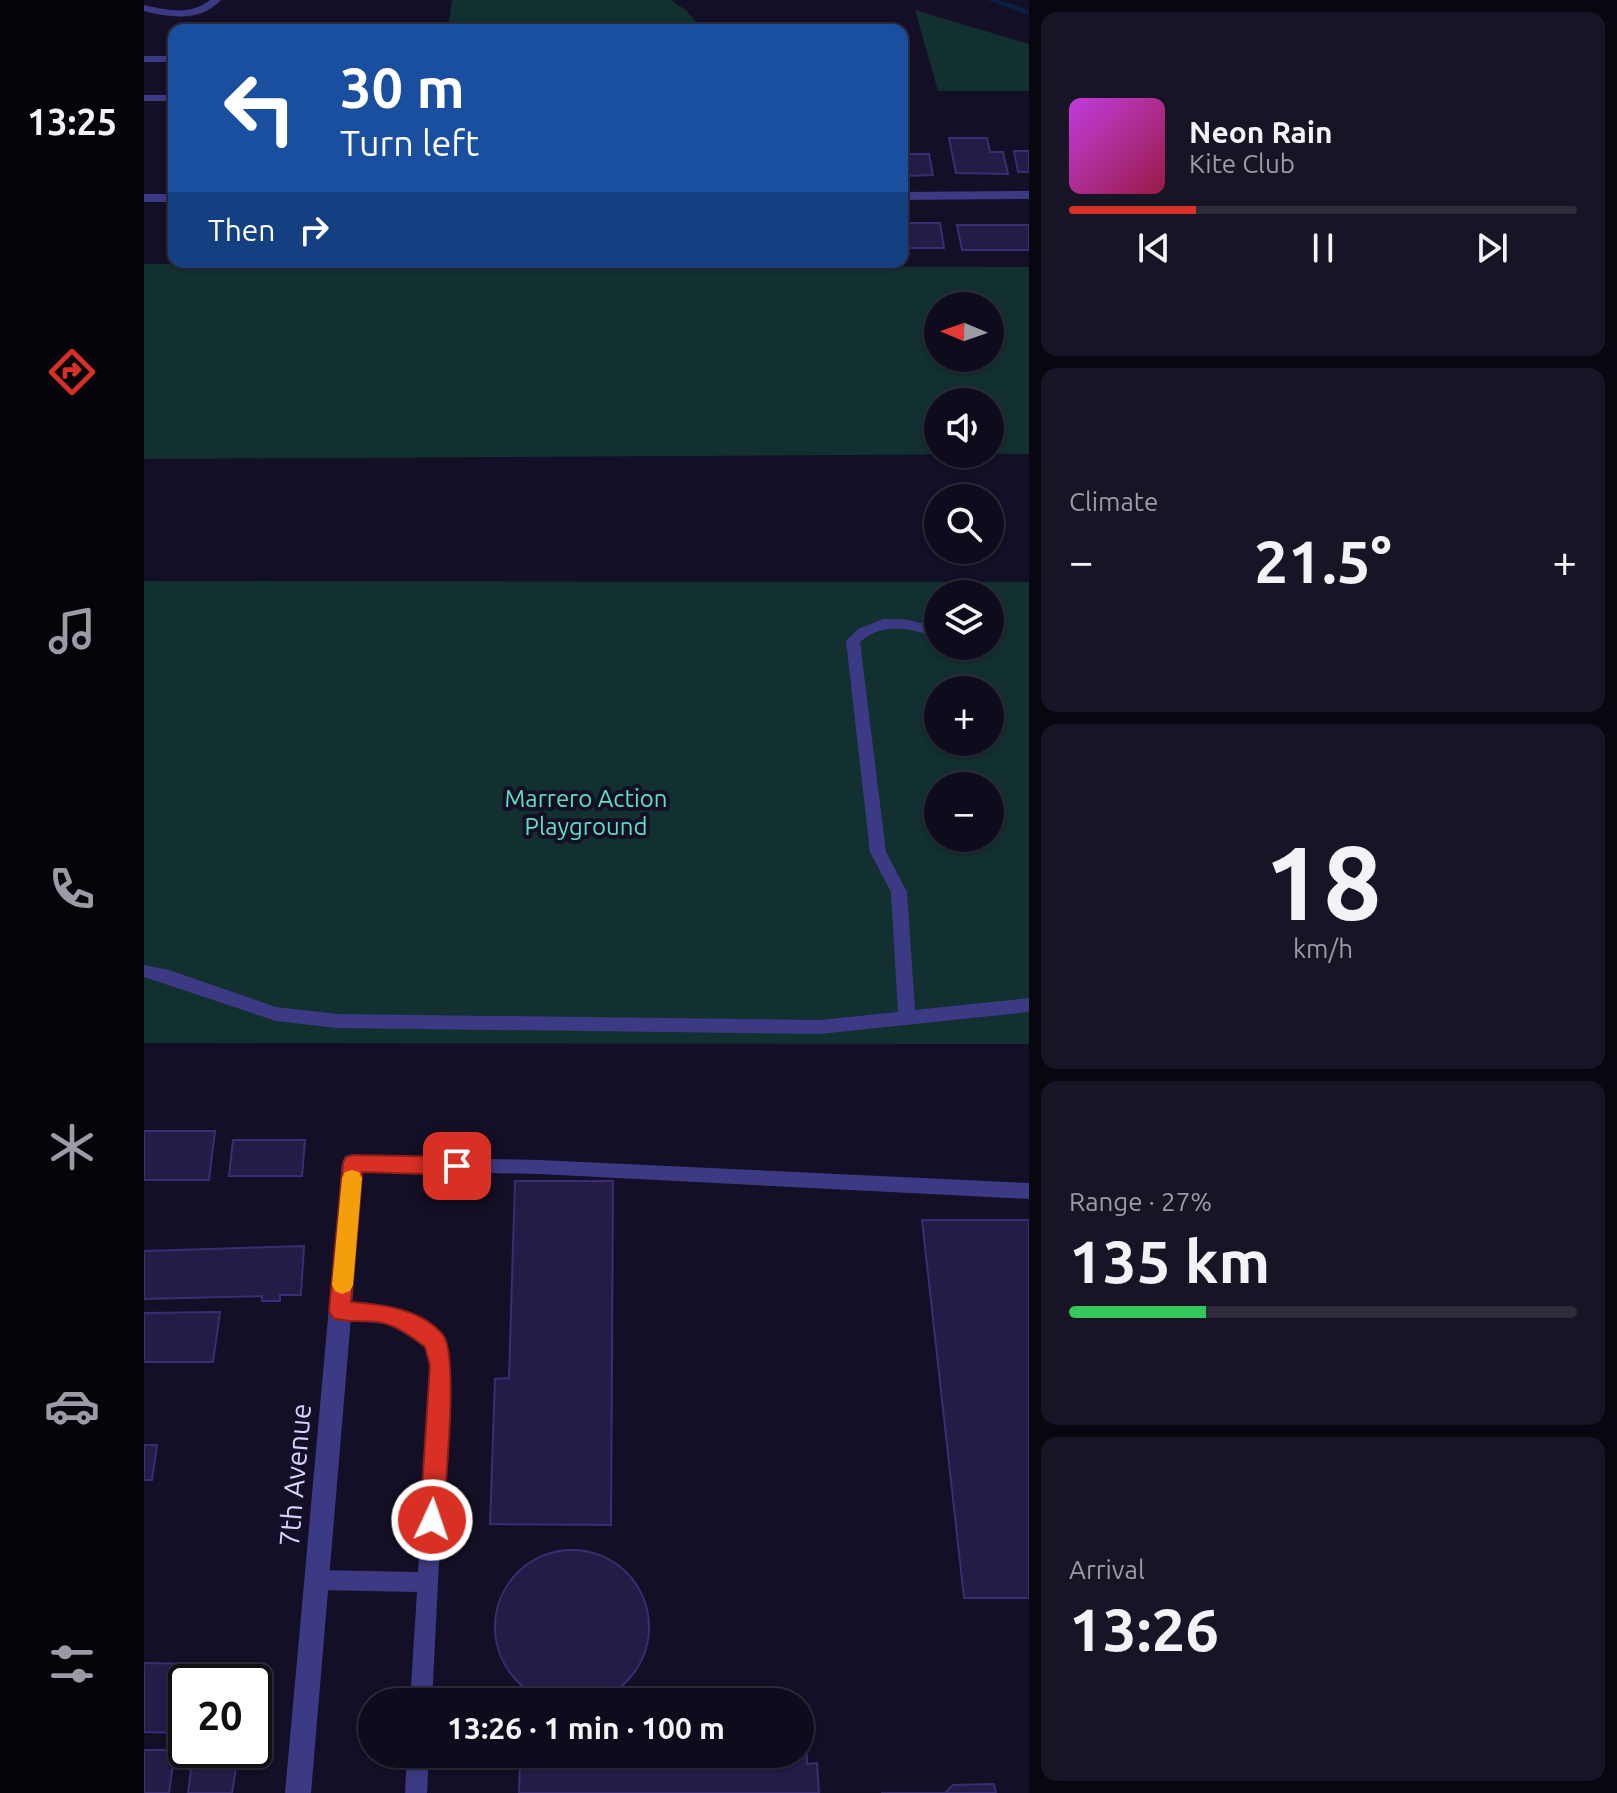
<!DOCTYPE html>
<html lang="en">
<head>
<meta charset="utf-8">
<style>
	body { margin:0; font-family:Ubuntu,sans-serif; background:#171425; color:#f1f3f6; height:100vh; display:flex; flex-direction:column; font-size:30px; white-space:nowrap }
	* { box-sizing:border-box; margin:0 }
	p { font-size:26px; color:#9b9ba3 }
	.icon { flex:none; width:44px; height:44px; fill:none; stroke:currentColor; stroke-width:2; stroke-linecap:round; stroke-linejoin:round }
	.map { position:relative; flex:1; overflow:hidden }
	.details { display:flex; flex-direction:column; gap:12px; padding:12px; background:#08060f; width:588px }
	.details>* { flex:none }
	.hud { position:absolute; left:24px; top:24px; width:740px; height:244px; border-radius:16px; box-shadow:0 2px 6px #0004,0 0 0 2px #2e2b3b; background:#1a4fa0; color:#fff; overflow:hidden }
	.needle { width:52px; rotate:272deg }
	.fabs { position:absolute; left:780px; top:292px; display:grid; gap:16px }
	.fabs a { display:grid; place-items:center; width:80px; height:80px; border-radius:50%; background:#0e0b1c; box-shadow:0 2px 6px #0004,0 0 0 2px #2e2b3b; font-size:40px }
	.speed { position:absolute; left:24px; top:1664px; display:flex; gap:16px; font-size:40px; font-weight:700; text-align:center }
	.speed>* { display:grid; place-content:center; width:104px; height:104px; border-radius:50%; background:#0e0b1c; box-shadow:0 2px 6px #0004,0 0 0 2px #2e2b3b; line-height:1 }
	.speed .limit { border:4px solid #111; border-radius:12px; background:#fff; color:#111 }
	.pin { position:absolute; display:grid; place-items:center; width:68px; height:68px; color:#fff; margin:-34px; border-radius:16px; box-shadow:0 4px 12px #0006 }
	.me { position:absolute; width:88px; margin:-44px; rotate:3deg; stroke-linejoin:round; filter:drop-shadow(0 0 6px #0008) }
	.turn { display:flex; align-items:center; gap:28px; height:168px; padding:0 40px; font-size:36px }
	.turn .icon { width:104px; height:104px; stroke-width:2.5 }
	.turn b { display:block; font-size:56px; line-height:68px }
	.then { display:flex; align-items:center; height:76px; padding:0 40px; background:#0003; gap:16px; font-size:30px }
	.big { font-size:60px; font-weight:700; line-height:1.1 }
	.details .widget { flex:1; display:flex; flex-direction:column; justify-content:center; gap:12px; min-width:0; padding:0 28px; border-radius:16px; background:#171425 }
	.details .dial { align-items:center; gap:0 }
	.dial b { font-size:104px; line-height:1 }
	.song { display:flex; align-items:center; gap:24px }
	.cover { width:96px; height:96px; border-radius:12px; background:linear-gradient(135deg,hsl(290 70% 55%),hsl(340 70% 35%)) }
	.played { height:8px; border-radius:4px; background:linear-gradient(90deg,#d93025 25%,#2e2b3b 25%) }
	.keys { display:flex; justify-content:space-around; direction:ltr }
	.heat { display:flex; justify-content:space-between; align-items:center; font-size:44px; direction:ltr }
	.charge { height:12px; border-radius:6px; background:linear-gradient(90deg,#34c759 27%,#2e2b3b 0) }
	.trip { position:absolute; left:214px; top:1688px; width:456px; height:80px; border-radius:40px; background:#0e0b1c; box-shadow:0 2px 6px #0004,0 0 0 2px #2e2b3b; font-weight:700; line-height:80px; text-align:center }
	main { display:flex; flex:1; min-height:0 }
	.menu { display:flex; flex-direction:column; width:144px; justify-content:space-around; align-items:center; background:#06040b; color:#9b9ba3 }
	.menu .icon { width:56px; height:56px }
	.menu .on { color:#d93025 }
	.menu b { font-size:36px; color:#f1f3f6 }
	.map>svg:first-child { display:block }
	.green { fill:#12302f; fill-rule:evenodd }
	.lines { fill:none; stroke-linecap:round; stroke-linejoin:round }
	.stream { fill:#0a1f44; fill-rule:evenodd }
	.building { fill:#241b47; stroke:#3b2d73; stroke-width:2 }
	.service { fill:#3d3a85; fill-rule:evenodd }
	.minor { fill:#3d3a85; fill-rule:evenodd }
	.route { fill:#d93025; stroke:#8d1f18; stroke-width:2 }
	.slow { fill:#f59e0b }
	.labels { text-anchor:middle; stroke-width:8; stroke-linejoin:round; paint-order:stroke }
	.park-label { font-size:24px; fill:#5fe0c0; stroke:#130f26 }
	.near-street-label { font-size:28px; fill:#d9d4ff; stroke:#130f26 }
</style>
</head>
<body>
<main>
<nav class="menu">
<b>13:25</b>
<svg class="icon on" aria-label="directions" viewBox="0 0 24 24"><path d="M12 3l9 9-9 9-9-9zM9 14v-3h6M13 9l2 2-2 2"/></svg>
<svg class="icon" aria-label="music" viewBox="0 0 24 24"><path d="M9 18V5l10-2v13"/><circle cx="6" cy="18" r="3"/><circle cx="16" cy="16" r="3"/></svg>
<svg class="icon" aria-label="phone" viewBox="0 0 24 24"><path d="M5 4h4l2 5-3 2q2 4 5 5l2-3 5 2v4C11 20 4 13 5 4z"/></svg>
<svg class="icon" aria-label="climate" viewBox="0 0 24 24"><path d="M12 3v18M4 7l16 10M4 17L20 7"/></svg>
<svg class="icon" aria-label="car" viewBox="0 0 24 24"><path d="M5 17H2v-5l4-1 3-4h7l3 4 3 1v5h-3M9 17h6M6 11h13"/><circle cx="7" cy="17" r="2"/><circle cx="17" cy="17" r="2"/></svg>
<svg class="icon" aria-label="filters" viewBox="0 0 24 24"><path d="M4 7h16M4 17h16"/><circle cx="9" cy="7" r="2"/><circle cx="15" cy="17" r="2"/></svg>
</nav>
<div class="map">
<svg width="885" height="1793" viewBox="0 0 885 1793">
	<rect width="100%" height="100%" fill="#130f26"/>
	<path class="green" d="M 308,0 L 527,0 L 543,11 L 558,30 L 304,30 Z
		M 771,10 L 885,44 L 885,91 L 794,91 Z
		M 0,264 L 885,267 L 885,454 L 0,459 ZM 794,306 L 846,306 L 846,358 L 794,358 ZM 794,402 L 846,402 L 846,454 L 794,454 Z
		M 0,581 L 885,582 L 885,1044 L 0,1043 ZM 794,594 L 846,594 L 846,646 L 794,646 ZM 794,690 L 846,690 L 846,742 L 794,742 ZM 794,786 L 846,786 L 846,838 L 794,838 Z"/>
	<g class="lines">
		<path class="stream" d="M 843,0 L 855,0 L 885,10 L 885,15 Z"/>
	</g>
	<path class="building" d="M 805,138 L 843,138 L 846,152 L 859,152 L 864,174 L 812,173 Z
		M 870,151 L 885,151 L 885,172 L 874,172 Z
		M 758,154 L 785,154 L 789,175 L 758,176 Z
		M 758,223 L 796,223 L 800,248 L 758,248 Z
		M 813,225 L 885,225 L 885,250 L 818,250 Z
		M 0,1131 L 71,1131 L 65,1180 L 0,1180 Z
		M 89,1140 L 161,1140 L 158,1176 L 85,1176 Z
		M 371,1181 L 469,1181 L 467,1525 L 346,1524 L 351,1379 L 365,1378 Z
		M 778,1220 L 885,1220 L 885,1598 L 820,1598 Z
		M 160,1246 L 157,1295 L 136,1295 L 136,1301 L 118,1301 L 118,1296 L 0,1299 L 0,1251 Z
		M 76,1312 L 69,1362 L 0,1362 L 0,1313 Z
		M 0,1445 L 13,1445 L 8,1480 L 0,1480 Z
		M351 1627a77 77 0 1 1 154 0a77 77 0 1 1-154 0Z
		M 0,1663 L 60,1664 L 58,1682 L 42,1682 L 42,1733 L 0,1732 Z
		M 656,1740 L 662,1740 L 663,1764 L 673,1763 L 675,1793 L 375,1793 L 376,1762 L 507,1762 L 507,1754 L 656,1754 Z
		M 0,1750 L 31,1750 L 25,1793 L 0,1793 Z
		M 93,1762 L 88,1793 L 44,1793 L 48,1763 Z
		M 850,1784 L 852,1793 L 737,1793 L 801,1793 L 809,1785 Z"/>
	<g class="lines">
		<path class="service" d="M 66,0 L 77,0 C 56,22 27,18 0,11 L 0,5 C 23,10 46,16 66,0 Z
			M 0,56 L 30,56 L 30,62 L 0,62 Z
			M 0,95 L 30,95 L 30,101 L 0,101 Z
			M 739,619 L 759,619 L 794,627 L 794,637 C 765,629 741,621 716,642 L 742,852 L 763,892 L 771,1010 L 885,998 L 885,1012 L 676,1034 L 193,1028 L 132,1021 L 0,977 L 0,965 L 25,970 L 132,1007 L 193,1014 L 676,1020 L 754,1012 L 747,892 L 726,852 L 702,641 L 714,629 Z
			M 209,1156 L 395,1160 L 885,1183 L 885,1199 L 395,1174 L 209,1170 L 203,1168 L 200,1163 L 203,1158 Z
			M 196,1303 C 227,1304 274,1309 297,1335 C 303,1341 304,1356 305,1365 L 288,1702 L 266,1702 L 273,1592 L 172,1590 L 165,1587 L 162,1580 L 165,1573 L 172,1570 L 274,1572 L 287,1365 L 283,1346 L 246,1325 L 189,1317 L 187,1311 L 189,1305 Z
			M 263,1754 L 285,1754 L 283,1793 L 261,1793 Z"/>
		<path class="minor" d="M 885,191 L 885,199 L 758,200 L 758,192 Z
			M 0,194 L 30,194 L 30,202 L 0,202 Z
			M 209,1154 L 217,1156 L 220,1163 L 167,1793 L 141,1793 L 198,1163 L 201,1156 Z"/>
	</g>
	<path class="route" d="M 209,1155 L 313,1157 L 320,1160 L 323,1166 L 320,1172 L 313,1175 L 218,1172 L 207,1302 C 237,1304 278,1309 299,1335 C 315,1356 301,1487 299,1520 L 296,1528 L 288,1531 L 280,1528 L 276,1520 L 286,1365 L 281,1347 C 268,1337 252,1325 235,1322 C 219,1320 203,1323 189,1318 L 185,1311 L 199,1163 L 202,1157 Z"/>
	<path class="slow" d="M 208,1170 L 215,1172 L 218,1178 L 209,1285 L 206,1291 L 198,1294 L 191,1291 L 188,1285 L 198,1178 L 201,1172 Z"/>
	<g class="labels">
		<g class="park-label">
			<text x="442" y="807">Marrero Action<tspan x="442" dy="28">Playground</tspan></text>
		</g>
		<g class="near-street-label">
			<text transform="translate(151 1475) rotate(-85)" y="10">7th Avenue</text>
		</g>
	</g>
</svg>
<div class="fabs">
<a><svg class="needle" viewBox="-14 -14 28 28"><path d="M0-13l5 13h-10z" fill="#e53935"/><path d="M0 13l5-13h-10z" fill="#9b9ba3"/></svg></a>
<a><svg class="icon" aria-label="sound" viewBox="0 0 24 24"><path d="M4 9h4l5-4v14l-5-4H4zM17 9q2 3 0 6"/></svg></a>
<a><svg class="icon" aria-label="search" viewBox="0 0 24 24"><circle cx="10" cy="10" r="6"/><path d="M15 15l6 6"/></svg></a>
<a><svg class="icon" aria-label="layers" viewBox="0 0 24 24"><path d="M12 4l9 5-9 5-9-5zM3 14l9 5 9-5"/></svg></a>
<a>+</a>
<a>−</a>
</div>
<div class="speed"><div class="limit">20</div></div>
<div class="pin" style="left:313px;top:1166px;background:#d93025"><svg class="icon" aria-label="arrive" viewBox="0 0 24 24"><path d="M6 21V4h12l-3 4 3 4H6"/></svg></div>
<svg class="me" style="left:288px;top:1520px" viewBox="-20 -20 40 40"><circle r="17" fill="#d93025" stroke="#fff" stroke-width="3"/><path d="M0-11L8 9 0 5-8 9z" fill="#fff"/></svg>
<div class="trip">13:26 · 1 min · 100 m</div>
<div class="hud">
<div class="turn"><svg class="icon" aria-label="left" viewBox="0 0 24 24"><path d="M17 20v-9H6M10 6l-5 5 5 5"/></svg><div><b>30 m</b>Turn left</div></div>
<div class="then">Then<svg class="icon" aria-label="right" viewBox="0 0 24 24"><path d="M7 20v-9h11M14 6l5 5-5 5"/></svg></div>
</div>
</div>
<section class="details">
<div class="widget">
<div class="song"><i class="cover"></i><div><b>Neon Rain</b><p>Kite Club</p></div></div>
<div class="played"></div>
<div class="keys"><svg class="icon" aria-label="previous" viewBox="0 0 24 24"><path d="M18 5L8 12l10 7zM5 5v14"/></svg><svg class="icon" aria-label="pause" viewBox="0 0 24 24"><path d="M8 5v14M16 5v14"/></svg><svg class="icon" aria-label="next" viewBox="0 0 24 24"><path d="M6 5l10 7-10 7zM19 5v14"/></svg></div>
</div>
<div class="widget"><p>Climate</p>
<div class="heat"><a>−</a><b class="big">21.5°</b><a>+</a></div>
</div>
<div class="widget dial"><b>18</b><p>km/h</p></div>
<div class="widget"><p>Range · 27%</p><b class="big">135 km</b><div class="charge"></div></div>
<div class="widget"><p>Arrival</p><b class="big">13:26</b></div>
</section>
</main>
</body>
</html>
